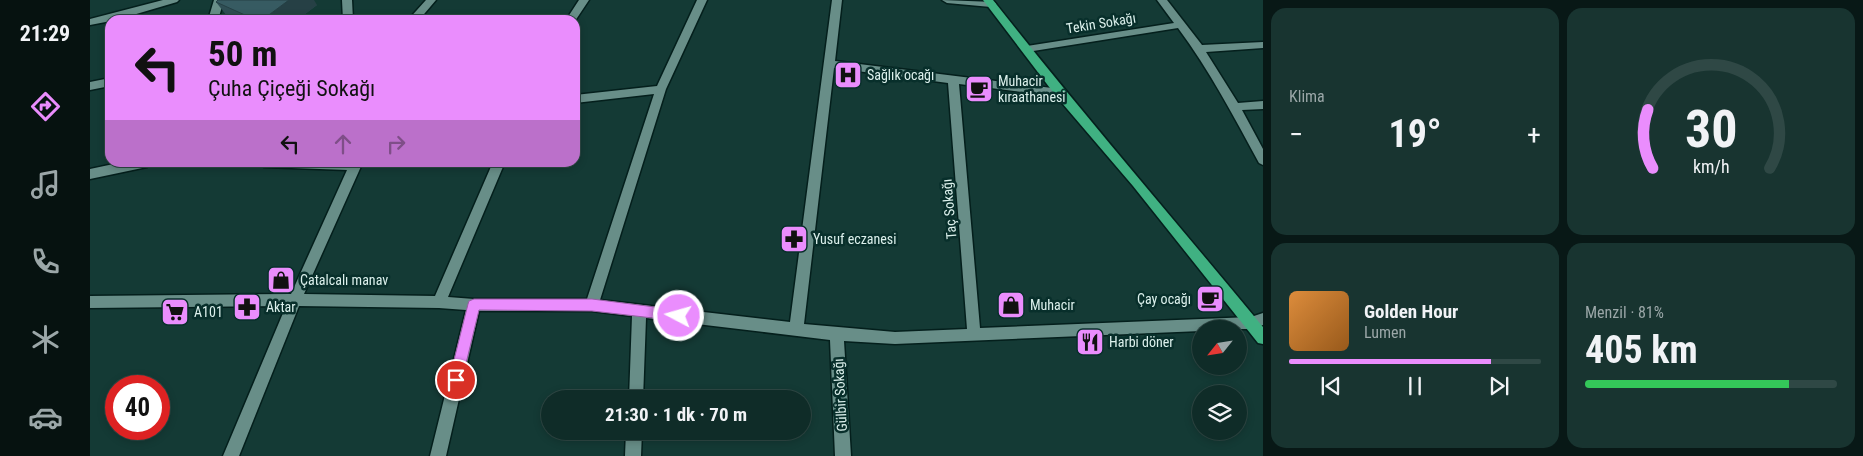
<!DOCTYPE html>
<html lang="tr">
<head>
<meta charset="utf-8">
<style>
	body { margin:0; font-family:"Roboto Condensed",sans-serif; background:#183430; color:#f1f3f6; height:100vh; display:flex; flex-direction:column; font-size:19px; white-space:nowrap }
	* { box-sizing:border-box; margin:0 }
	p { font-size:16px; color:#9ba7a8 }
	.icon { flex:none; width:28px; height:28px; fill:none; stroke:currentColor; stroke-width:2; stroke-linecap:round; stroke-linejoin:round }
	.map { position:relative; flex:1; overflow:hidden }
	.panel { display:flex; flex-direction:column; gap:8px; padding:8px; background:#081816; width:600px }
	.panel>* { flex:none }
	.hud { position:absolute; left:15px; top:15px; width:475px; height:152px; border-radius:15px; box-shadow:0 2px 8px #0003,0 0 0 1px #2f4845; background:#ea8dfd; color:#111; overflow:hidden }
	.needle { width:32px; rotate:240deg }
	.controls { position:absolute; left:1102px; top:320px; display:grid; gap:10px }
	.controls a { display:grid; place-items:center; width:55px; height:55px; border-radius:50%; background:#0f2c28; box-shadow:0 2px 8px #0003,0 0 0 1px #2f4845; font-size:25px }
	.speed { position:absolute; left:15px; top:375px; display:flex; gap:10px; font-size:25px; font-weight:700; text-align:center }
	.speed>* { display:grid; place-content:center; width:65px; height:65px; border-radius:50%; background:#0f2c28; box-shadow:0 2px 8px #0003,0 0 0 1px #2f4845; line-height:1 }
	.speed .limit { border:8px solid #d22; background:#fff; color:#111 }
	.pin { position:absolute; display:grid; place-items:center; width:42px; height:42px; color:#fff; margin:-21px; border:2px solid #fff; border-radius:50%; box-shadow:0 1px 5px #0007 }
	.me { position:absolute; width:55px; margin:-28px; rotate:276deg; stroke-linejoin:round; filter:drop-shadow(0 0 4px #0008) }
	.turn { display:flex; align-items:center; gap:18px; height:105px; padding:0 20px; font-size:22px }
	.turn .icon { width:65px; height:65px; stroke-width:2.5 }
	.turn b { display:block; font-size:35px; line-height:42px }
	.lanes { display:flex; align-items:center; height:48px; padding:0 20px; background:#0003; justify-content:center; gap:25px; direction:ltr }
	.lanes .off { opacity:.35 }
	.big { font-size:38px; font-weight:700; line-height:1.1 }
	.panel .tile { flex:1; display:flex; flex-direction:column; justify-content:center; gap:8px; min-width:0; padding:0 18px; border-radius:15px; background:#183430 }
	.panel .dial { align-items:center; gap:0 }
	.dial svg { height:130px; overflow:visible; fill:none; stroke:#2f4845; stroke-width:7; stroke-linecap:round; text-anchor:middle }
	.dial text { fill:#f1f3f6; stroke:none }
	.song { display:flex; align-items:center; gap:15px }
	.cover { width:60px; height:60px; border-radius:8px; background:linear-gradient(135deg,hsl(30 70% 55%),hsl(30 70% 35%)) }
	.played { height:5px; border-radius:2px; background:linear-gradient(90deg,#ea8dfd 80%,#2f4845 80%) }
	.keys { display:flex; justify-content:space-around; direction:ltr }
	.heat { display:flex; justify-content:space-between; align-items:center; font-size:28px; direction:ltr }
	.charge { height:8px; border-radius:4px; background:linear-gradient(90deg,#34c759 81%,#2f4845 0) }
	.panel .tiles { flex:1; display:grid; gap:8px; grid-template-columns:repeat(2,1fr) }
	.trip { position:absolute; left:451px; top:390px; width:270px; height:50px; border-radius:25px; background:#0f2c28; box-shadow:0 2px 8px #0003,0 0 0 1px #2f4845; font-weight:700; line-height:50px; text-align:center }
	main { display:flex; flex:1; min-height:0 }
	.tabs { display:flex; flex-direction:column; width:90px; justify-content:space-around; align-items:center; background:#061210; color:#9ba7a8 }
	.tabs .icon { width:35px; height:35px }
	.tabs .current { color:#ea8dfd }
	.tabs b { font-size:22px; color:#f1f3f6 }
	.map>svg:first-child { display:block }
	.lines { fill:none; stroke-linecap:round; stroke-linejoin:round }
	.minor-casing { stroke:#041f1c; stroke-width:3 }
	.major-casing { stroke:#041f1c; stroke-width:3 }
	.minor { fill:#688e88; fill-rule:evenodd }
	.major { fill:#40b182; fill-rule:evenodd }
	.wall { fill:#2f4e54 }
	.shaded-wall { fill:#264045 }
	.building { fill:#375b62; stroke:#264045 }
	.route { fill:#ea8dfd; stroke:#985ca4 }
	.labels { text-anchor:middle; stroke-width:5; stroke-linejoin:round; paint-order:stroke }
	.street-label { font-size:14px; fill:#dcf0ec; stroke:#082f2b }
	.poi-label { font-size:14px; fill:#dcf0ec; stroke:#082f2b; text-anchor:start }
</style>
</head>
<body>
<main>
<nav class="tabs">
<b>21:29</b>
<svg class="icon current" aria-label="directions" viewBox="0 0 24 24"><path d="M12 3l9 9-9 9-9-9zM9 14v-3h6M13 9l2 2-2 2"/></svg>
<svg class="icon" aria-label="music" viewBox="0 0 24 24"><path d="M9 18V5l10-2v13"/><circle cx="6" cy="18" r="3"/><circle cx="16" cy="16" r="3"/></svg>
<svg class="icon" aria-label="phone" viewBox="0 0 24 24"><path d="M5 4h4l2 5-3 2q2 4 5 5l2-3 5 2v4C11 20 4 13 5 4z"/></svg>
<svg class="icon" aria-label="climate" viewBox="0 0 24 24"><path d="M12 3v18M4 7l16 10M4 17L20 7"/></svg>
<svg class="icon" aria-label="car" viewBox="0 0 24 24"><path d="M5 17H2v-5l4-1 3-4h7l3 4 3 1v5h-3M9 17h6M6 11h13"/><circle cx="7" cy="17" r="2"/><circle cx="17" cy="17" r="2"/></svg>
</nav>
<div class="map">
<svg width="1173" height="456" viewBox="0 0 1173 456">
	<rect width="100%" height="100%" fill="#143a35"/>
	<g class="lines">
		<g class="minor-casing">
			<path id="minor" d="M 73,0 L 89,0 L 87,2 L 26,20 L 0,25 L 0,19 Z
				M 124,0 L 134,0 L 128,20 L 118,20 Z
				M 252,0 L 262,0 L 263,20 L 253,20 Z
				M 336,0 L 346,0 L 329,20 L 318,20 Z
				M 489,0 L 499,0 L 485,21 L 476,20 Z
				M 607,0 L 617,0 L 576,89 L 510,300 L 700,322 L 742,0 L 752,0 L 745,61 L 970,89 L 975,93 L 970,97 L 869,84 L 890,328 L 1161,317 L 1173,313 L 1173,325 L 1161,329 L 1111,329 L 1111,331 L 805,344 L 754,341 L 761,456 L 745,456 L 740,340 L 556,318 L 553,399 L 539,399 L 542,316 L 502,311 L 389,311 L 356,456 L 340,456 L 376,310 L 349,308 L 209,306 L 149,456 L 133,456 L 196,306 L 0,308 L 0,296 L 201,294 L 257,170 L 174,167 L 168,162 L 273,162 L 214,294 L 345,296 L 403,162 L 415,162 L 358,297 L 384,299 L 497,299 L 564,94 L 485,103 L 485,95 L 567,86 ZM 744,68 L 858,83 L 877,329 L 805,332 L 714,324 Z
				M 852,0 L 904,2 L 906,4 L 901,7 L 857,3 Z
				M 1067,0 L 1077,0 L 1112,45 L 1173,42 L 1173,48 L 1116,52 L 1148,103 L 1173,101 L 1173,109 L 1152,110 L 1173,149 L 1173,165 L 1169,163 C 1144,117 1120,71 1088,28 L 937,52 L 932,49 L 937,46 L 1084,23 Z
				M 20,78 L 20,86 L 0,90 L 0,82 Z
				M 33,162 L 63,162 L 57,167 L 0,179 L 0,169 Z
				M 536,431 L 552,431 L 551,456 L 535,456 Z"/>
		</g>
		<g class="major-casing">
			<path id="major" d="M 893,0 L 903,0 C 990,111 1083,218 1173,327 L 1173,344 L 1168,343 L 1043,186 L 966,96 Z"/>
		</g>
		<use href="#minor" class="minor"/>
		<use href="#major" class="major"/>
	</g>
	<path class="wall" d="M 126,2 L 227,5 L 207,20 L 140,20 Z"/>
	<path class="shaded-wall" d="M 199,0 L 224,0 L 227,5 L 207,20 L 172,20 Z"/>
	<path class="building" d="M 128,0 L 199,0 L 172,20 L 166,20 L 126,2 Z"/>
	<path class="route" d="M 384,299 L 502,299 L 589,310 L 593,312 L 595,316 L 593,320 L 589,321 L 502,311 L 389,310 L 372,380 L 370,385 L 366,387 L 361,385 L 359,380 L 378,304 L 379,301 Z"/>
	<defs>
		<g id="hospital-square" transform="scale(1.4375)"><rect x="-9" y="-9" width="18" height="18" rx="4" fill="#ea8dfd" stroke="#082f2b"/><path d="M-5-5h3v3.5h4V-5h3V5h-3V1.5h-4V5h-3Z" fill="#111"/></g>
		<g id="cafe-square" transform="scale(1.4375)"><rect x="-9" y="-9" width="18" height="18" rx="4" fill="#ea8dfd" stroke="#082f2b"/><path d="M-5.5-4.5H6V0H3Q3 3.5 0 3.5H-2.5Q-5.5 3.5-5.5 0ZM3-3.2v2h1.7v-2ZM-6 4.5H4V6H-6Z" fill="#111"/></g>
		<g id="pharmacy-square" transform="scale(1.4375)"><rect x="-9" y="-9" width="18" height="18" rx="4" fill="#ea8dfd" stroke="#082f2b"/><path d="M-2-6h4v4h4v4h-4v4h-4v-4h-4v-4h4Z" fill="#111"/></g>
		<g id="shop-square" transform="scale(1.4375)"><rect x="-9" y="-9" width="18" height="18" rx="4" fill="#ea8dfd" stroke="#082f2b"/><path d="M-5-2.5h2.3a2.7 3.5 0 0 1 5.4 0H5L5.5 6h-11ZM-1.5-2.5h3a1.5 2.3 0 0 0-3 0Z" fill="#111"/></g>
		<g id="supermarket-square" transform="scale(1.4375)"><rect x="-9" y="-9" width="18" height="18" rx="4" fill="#ea8dfd" stroke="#082f2b"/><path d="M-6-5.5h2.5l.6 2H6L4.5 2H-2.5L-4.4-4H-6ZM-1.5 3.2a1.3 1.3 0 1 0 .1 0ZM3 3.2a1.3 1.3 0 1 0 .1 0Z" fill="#111"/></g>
		<g id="restaurant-square" transform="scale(1.4375)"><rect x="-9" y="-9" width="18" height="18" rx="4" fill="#ea8dfd" stroke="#082f2b"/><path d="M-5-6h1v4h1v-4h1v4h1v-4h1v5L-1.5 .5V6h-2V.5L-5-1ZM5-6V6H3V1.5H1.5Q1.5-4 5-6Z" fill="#111"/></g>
	</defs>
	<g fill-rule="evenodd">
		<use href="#hospital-square" x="758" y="75"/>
		<use href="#cafe-square" x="889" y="89"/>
		<use href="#pharmacy-square" x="704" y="239"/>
		<use href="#shop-square" x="191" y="280"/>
		<use href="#cafe-square" x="1120" y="299"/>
		<use href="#shop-square" x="921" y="305"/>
		<use href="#pharmacy-square" x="157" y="307"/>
		<use href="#supermarket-square" x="85" y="312"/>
		<use href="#restaurant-square" x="1000" y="342"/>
	</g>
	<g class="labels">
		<g class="street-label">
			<text transform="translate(1011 23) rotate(-9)" y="5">Tekin Sokağı</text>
			<text transform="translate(859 209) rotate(-95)" y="5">Taç Sokağı</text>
			<text transform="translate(750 395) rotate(-93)" y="5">Gülbir Sokağı</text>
		</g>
		<g class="poi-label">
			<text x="777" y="80">Sağlık ocağı</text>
			<text x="908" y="86">Muhacir<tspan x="908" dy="16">kıraathanesi</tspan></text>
			<text x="723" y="244">Yusuf eczanesi</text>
			<text x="210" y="285">Çatalcalı manav</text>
			<text x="1101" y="304" text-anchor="end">Çay ocağı</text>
			<text x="940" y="310">Muhacir</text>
			<text x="176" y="312">Aktar</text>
			<text x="104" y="317">A101</text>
			<text x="1019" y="347">Harbi döner</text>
		</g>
	</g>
</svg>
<div class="controls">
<a><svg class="needle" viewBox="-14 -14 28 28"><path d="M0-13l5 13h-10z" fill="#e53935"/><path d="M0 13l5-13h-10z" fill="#9ba7a8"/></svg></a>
<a><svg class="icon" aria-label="layers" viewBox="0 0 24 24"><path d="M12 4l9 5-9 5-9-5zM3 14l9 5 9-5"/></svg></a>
</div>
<div class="speed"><div class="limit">40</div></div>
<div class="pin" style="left:366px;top:380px;background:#d93025"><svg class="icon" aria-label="arrive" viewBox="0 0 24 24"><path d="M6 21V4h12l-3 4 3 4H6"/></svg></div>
<svg class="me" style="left:589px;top:316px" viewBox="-20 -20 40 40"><circle r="17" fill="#ea8dfd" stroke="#fff" stroke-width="3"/><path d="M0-11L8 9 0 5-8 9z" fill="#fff"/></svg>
<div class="trip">21:30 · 1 dk · 70 m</div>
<div class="hud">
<div class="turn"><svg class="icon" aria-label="left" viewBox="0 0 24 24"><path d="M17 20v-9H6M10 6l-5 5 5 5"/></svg><div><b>50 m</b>Çuha Çiçeği Sokağı</div></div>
<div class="lanes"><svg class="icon" aria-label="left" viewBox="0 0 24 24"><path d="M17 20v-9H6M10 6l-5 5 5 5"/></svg><svg class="icon off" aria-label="ahead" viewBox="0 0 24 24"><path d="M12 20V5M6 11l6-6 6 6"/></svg><svg class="icon off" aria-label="right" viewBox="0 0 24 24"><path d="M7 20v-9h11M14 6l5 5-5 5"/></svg></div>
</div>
</div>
<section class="panel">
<div class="tiles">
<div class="tile"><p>Klima</p>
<div class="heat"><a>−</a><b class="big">19°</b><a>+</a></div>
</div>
<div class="tile dial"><svg viewBox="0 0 100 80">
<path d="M14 69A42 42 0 1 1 86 69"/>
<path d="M14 69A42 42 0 0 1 11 33" stroke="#ea8dfd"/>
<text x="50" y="56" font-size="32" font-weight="700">30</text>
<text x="50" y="72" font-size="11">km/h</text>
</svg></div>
<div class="tile">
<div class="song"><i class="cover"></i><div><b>Golden Hour</b><p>Lumen</p></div></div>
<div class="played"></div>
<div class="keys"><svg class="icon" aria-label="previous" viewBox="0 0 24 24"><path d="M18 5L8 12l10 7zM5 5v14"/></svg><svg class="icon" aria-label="pause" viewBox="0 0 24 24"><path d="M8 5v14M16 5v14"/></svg><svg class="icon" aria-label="next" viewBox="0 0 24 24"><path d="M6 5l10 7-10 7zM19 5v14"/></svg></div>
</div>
<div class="tile"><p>Menzil · 81%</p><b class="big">405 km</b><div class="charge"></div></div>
</div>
</section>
</main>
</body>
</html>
